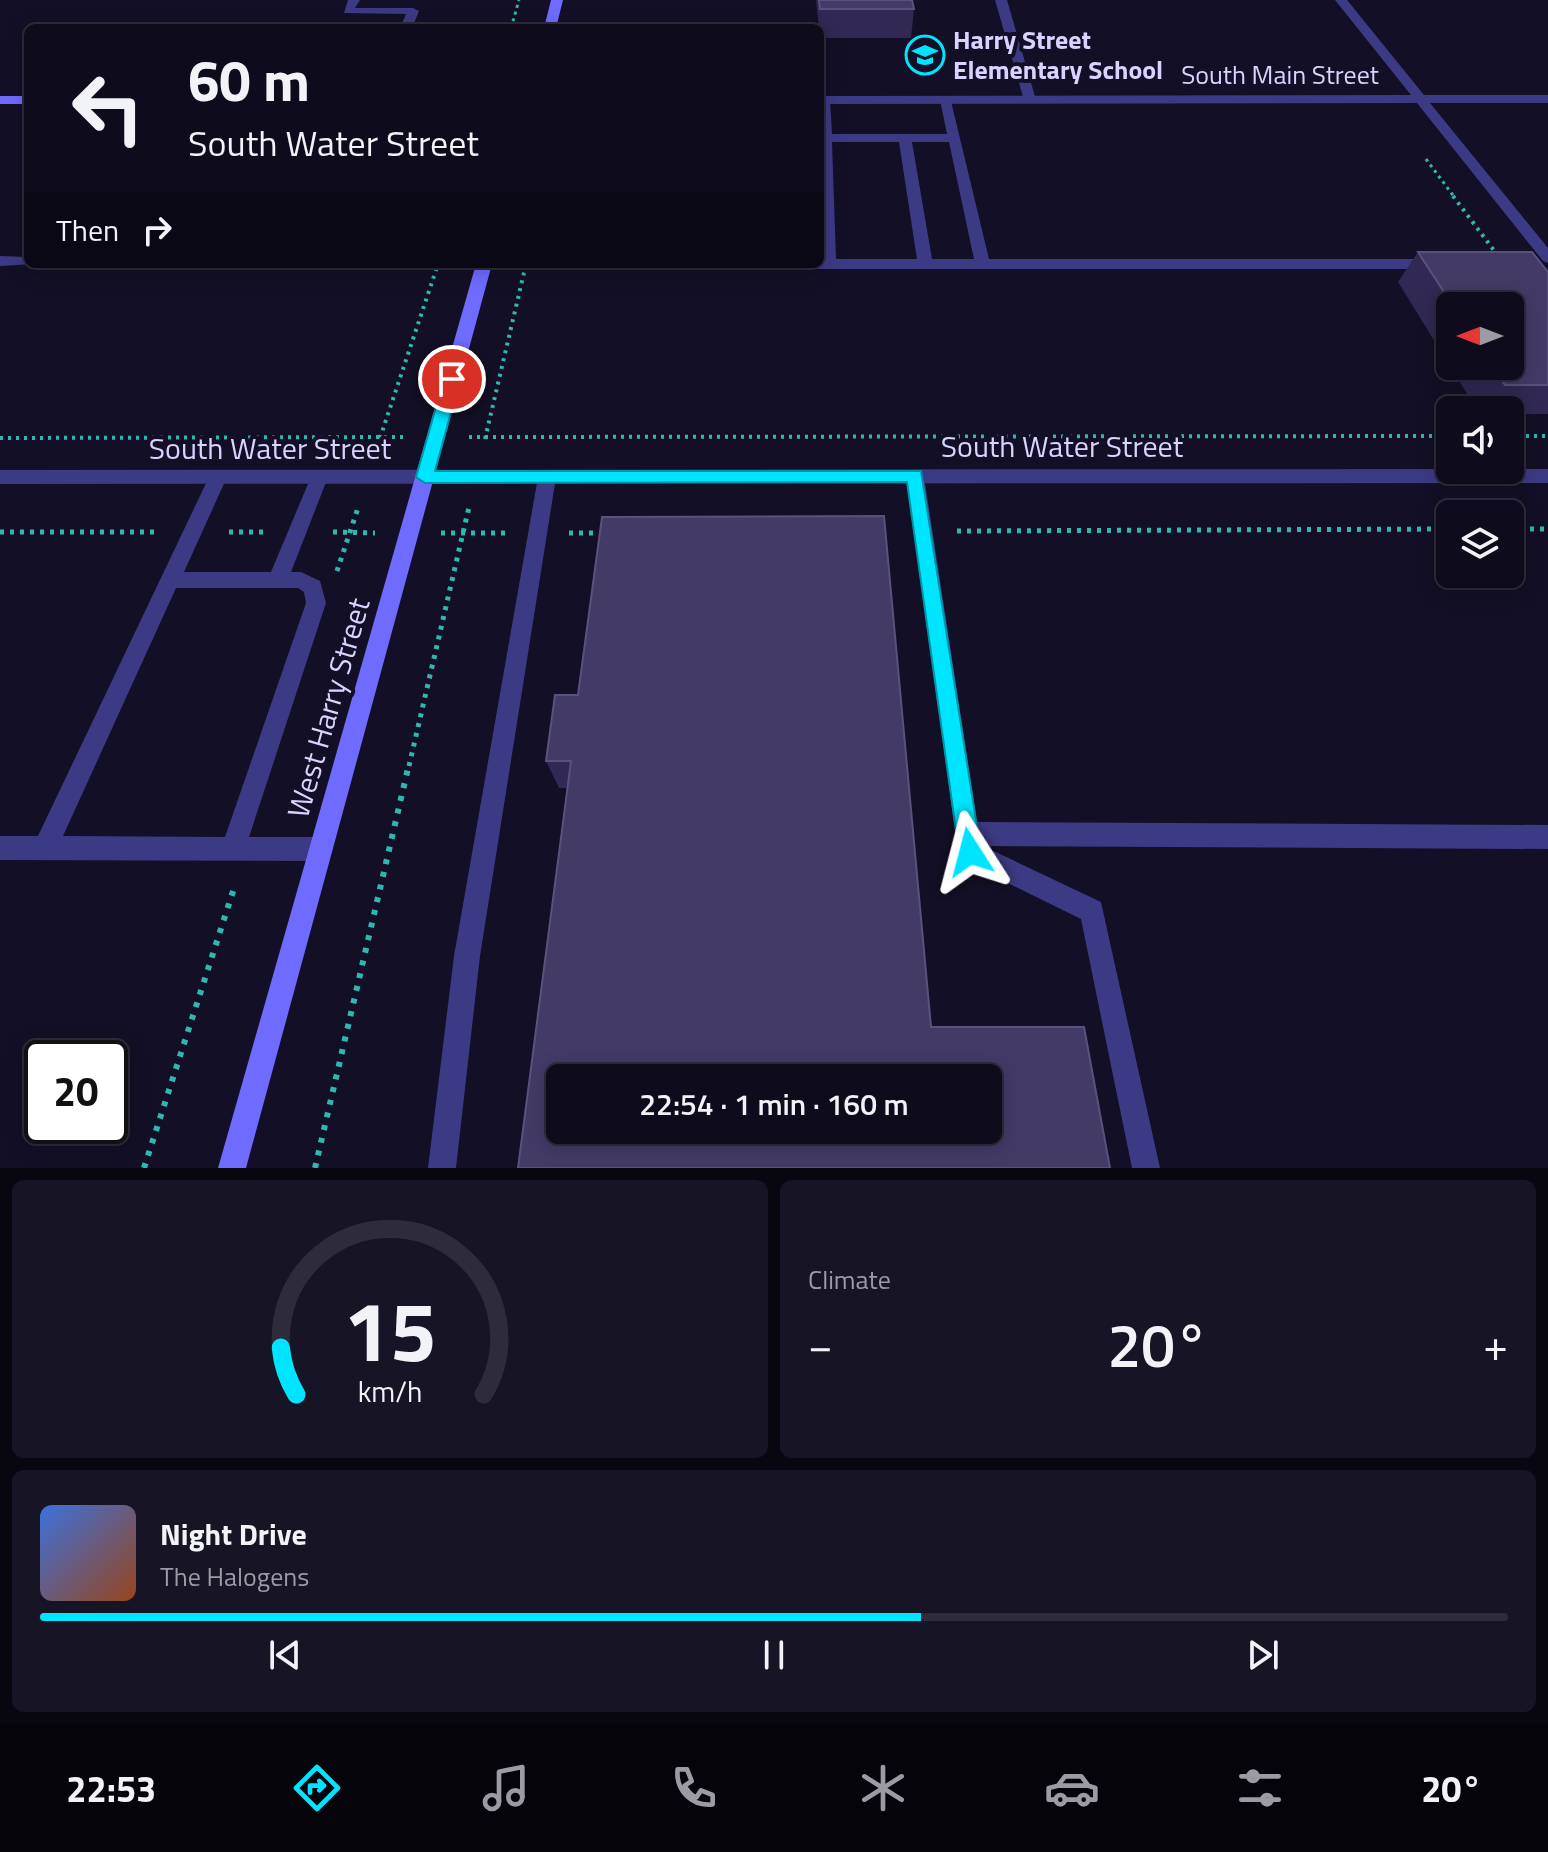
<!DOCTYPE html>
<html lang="en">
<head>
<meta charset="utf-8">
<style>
	body { margin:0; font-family:"Titillium Web",sans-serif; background:#171425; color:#f1f3f6; height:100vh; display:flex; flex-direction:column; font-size:30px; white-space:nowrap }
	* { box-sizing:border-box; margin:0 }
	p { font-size:26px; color:#9b9ba3 }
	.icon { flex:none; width:44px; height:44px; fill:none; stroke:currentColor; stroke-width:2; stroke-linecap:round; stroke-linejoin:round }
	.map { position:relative; height:1168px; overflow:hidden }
	.drawer { display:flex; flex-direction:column; gap:12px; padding:12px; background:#08060f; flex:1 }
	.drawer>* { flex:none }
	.hud { position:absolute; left:24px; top:24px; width:800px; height:244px; border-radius:12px; box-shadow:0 4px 20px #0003,0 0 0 2px #2e2b3b; background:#0e0b1c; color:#f1f3f6; overflow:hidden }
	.needle { width:52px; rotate:270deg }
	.controls { position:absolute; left:1436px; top:292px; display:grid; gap:16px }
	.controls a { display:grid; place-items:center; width:88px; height:88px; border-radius:12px; background:#0e0b1c; box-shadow:0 4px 20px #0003,0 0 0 2px #2e2b3b; font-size:40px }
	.speed { position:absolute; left:24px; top:1040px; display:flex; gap:16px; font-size:40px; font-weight:700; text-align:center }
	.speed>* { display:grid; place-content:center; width:104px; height:104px; border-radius:50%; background:#0e0b1c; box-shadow:0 4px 20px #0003,0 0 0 2px #2e2b3b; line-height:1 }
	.speed .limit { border:4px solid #111; border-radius:12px; background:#fff; color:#111 }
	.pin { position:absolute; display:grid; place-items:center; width:68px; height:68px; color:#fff; margin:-34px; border:4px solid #fff; border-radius:50%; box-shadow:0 2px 8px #0007 }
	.me { position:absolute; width:88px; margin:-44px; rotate:351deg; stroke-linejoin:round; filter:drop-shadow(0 0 6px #0008) }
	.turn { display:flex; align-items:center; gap:28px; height:168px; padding:0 32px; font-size:36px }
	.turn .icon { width:104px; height:104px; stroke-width:2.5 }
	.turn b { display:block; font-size:56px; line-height:68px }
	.then { display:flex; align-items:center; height:76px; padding:0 32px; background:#0003; gap:16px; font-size:30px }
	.big { font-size:60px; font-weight:600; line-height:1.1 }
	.drawer .tile { flex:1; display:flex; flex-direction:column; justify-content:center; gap:12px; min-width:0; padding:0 28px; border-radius:12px; background:#171425 }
	.drawer .dial { align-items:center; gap:0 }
	.dial svg { height:208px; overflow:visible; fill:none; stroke:#2e2b3b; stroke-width:7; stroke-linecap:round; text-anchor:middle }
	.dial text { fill:#f1f3f6; stroke:none }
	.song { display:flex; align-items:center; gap:24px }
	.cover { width:96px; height:96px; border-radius:12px; background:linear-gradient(135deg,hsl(220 70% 55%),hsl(20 70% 35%)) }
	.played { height:8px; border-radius:4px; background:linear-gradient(90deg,#00e5ff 60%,#2e2b3b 60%) }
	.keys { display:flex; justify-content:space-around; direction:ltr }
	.heat { display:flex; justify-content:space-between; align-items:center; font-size:44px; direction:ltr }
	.drawer .tiles { flex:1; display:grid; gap:12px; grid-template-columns:1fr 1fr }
	.tile:last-child { grid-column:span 2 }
	.trip { position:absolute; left:546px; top:1064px; width:456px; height:80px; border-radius:12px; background:#0e0b1c; box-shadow:0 4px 20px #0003,0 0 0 2px #2e2b3b; font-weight:600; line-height:80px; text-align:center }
	.menu { display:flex; height:128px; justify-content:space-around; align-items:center; background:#06040b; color:#9b9ba3 }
	.menu .icon { width:56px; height:56px }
	.menu .on { color:#00e5ff }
	.menu b { font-size:36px; color:#f1f3f6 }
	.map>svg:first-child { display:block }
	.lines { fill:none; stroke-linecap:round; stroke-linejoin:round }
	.path-far3 { stroke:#2fb8b0; stroke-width:3; stroke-dasharray:3 4; stroke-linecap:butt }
	.path-far2 { stroke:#2fb8b0; stroke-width:4; stroke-dasharray:3 5; stroke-linecap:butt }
	.path-far1 { stroke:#2fb8b0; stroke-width:5; stroke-dasharray:4 6; stroke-linecap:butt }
	.path { stroke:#2fb8b0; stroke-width:6; stroke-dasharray:5 8; stroke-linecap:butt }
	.lane { fill:#3d3a85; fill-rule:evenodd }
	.street { fill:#3d3a85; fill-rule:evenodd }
	.secondary { fill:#6f6bff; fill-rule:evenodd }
	.wall { fill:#312854; fill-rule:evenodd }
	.building { fill:#433a66; stroke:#5a527e; stroke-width:2; fill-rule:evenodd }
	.route { fill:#00e5ff; stroke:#0095a6; stroke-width:2 }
	.labels { text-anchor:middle; stroke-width:8; stroke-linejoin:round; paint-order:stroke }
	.far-poi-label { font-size:26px; font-weight:bold; fill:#d9d4ff; stroke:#130f26; text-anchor:start }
	.far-street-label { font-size:26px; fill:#d9d4ff; stroke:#130f26 }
	.street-label { font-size:30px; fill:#d9d4ff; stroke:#130f26 }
</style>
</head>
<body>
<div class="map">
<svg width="1548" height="1168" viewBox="0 0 1548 1168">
	<rect width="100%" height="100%" fill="#130f26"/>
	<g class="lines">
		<path class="path-far3" d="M 511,28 L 519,0
			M 1426,159 L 1455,198"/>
		<path class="path-far2" d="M 1453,196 L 1499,257
			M 1510,436 L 1548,436
			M 469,437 L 1450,436
			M 0,438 L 403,437
			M 380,438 L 438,264
			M 485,439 L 526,264"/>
		<path class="path-far1" d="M 1510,529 L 1548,529
			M 957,531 L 1450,529
			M 0,532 L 155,532
			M 229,532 L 263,532
			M 333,532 L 375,533
			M 441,533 L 507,533
			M 569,533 L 607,533
			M 337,571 L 358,508
			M 409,766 L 469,507"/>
		<path class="path" d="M 144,1168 L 235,885
			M 315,1168 L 409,764"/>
		<path class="lane" d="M 348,0 L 360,0 L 355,8 L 413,8 L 419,11 L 412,28 L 400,28 L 406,14 L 344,13 Z
			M 995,0 L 1007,0 L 1036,100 L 1034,103 L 1024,100 Z
			M 820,97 L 830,100 L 832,134 L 947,134 L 940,100 L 950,97 L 989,259 L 1436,259 L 1444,264 L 1436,269 L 572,269 L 564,264 L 820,264 ZM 832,142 L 899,142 L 917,259 L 836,259 ZM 912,142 L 949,142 L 974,259 L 932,259 Z
			M 0,256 L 28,257 L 28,264 L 34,264 L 0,266 Z
			M 915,469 L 924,476 L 977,822 L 1548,825 L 1548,849 L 983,846 L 1101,902 L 1160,1168 L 1132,1168 L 1081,919 L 961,860 L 958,852 L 906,476 Z
			M 218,470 L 227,477 L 184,572 L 271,572 L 313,472 L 325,472 L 328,477 L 291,572 L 301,572 L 320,581 L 326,603 L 249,837 L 321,837 L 329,841 L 333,849 L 329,857 L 321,861 L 0,860 L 0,836 L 38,836 L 209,477 ZM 176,588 L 298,588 L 304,592 L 306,603 L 225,837 L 63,836 Z
			M 547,470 L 556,477 L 480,956 L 456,1168 L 428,1168 L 454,956 L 538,477 Z"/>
		<path class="street" d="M 1335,0 L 1347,0 L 1424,95 L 1548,95 L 1548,103 L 1430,103 L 1548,248 L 1548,263 L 1543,261 L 1417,103 L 820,104 L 820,96 L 1411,95 Z
			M 1548,469 L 1548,483 L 0,484 L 0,470 Z"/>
		<path class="secondary" d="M 551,0 L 563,0 L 556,28 L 544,28 Z
			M 0,96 L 28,96 L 28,104 L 0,104 Z
			M 476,264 L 492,264 L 246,1168 L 218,1168 Z"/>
	</g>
	<path class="wall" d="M 816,0 L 912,0 L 914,9 L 911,38 L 820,38 Z
		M 1418,252 L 1548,272 L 1548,414 L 1510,414 L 1510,410 L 1477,410 L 1398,282 ZM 1450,306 L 1510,306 L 1510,366 L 1450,366 Z
		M 555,695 L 931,1027 L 1110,1168 L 568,788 L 559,788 L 546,761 Z"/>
	<path class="building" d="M 819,0 L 912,0 L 914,9 L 820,9 Z
		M 1418,252 L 1532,252 L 1548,272 L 1548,385 L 1505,385 L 1492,366 L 1510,366 L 1510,306 L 1453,306 Z
		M 884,516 L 931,1027 L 1084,1027 L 1110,1168 L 518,1168 L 571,761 L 546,761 L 555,695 L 578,695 L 602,517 ZM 560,1078 L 988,1078 L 988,1130 L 560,1130 Z"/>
	<path class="route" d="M 452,374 L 460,379 L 435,471 L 921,471 L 981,852 L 977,860 L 970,863 L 962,860 L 959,852 L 907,482 L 425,483 L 416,477 L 444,379 Z"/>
	<defs>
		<g id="school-ring" transform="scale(2)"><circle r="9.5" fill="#130f26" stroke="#00e5ff" stroke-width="1.5"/><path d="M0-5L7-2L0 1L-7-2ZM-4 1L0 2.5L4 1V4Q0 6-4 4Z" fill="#00e5ff"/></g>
	</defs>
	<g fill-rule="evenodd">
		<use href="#school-ring" x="925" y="55"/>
	</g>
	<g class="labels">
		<g class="far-poi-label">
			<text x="953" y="49">Harry Street<tspan x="953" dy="30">Elementary School</tspan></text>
		</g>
		<g class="far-street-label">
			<text x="1280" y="84">South Main Street</text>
		</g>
		<g class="street-label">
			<text x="1062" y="457">South Water Street</text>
			<text x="270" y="459">South Water Street</text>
			<text transform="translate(329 708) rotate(-74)" y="10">West Harry Street</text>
		</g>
	</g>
</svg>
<div class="controls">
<a><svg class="needle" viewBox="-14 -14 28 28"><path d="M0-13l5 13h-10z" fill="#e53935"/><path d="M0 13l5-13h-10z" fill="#9b9ba3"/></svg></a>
<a><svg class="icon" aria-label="sound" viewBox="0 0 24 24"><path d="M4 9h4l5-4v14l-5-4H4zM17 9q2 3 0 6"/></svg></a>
<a><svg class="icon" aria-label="layers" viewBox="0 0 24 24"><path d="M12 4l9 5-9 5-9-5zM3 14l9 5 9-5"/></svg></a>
</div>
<div class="speed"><div class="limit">20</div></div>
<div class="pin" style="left:452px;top:379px;background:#d93025"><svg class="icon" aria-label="arrive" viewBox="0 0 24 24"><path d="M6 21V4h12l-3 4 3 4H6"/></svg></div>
<svg class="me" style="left:970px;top:852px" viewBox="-20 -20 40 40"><path d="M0-17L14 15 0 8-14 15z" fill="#00e5ff" stroke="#fff" stroke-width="4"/></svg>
<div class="trip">22:54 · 1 min · 160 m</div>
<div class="hud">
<div class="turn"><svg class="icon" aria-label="left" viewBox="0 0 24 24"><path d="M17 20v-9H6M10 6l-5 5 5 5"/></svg><div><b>60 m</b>South Water Street</div></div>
<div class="then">Then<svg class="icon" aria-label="right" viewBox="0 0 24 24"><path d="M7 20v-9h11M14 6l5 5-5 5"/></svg></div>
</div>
</div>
<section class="drawer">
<div class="tiles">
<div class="tile dial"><svg viewBox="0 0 100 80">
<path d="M14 69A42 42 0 1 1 86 69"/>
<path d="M14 69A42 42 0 0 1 8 51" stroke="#00e5ff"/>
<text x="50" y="56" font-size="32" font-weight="700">15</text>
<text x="50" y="72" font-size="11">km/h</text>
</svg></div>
<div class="tile"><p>Climate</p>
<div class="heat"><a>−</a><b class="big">20°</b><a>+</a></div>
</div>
<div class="tile">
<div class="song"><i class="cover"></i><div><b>Night Drive</b><p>The Halogens</p></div></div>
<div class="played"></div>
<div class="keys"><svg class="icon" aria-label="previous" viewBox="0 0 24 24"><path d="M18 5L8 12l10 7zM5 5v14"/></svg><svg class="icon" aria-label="pause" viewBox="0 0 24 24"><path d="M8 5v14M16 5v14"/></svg><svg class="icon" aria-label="next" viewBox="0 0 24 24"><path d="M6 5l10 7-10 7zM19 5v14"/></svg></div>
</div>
</div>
</section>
<nav class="menu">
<b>22:53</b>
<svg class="icon on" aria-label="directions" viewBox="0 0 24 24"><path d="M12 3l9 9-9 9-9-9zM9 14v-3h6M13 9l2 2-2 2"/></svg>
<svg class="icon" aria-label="music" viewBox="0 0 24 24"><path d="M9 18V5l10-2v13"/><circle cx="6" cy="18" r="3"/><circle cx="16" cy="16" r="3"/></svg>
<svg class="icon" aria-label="phone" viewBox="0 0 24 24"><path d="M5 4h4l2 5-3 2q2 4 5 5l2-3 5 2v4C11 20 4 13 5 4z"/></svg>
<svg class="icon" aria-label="climate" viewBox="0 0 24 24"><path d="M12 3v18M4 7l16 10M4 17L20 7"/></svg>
<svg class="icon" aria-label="car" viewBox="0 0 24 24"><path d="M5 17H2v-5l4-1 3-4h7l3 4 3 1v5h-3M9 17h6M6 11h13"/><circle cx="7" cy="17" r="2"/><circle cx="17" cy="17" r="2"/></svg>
<svg class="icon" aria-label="filters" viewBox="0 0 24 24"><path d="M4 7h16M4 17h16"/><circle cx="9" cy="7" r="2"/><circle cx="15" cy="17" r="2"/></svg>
<b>20°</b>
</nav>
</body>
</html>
